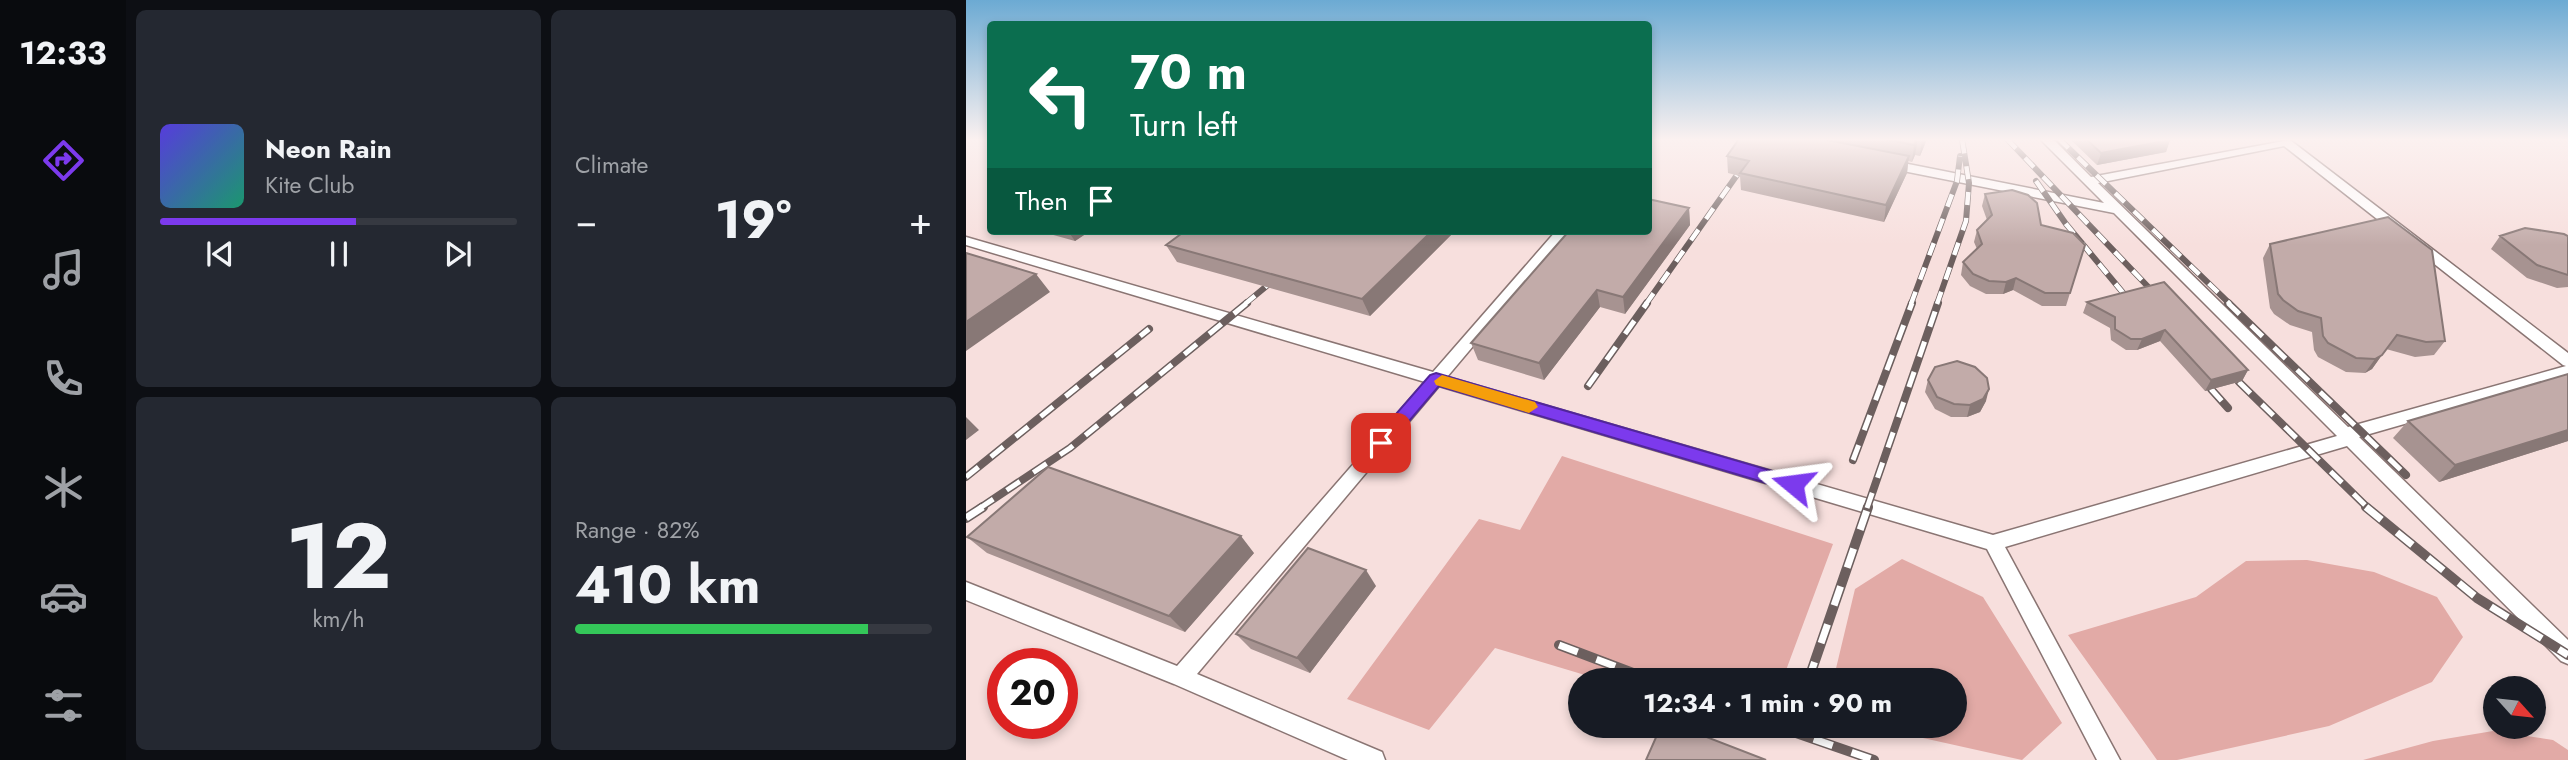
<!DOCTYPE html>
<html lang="en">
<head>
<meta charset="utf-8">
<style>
	body { margin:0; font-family:Jost,sans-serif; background:#242831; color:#f1f3f6; height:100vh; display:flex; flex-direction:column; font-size:26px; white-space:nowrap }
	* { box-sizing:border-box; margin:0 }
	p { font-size:23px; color:#9ea1a6 }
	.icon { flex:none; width:38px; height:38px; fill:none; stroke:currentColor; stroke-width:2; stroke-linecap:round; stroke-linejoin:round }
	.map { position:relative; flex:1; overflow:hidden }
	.drawer { display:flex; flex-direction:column; gap:10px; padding:10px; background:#0d0f14; width:840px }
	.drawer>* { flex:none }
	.banner { position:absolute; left:21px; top:21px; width:665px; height:214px; border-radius:7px; box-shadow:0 4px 10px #0003; background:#0b6e4f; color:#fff; overflow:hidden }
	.needle { width:46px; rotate:117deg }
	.fabs { position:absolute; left:1517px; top:676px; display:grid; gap:14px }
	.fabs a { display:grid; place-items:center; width:63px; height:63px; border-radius:50%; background:#171b24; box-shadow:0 4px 10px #0003; font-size:35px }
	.speed { position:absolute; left:21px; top:648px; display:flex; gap:14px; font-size:35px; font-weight:700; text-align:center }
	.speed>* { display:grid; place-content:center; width:91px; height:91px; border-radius:50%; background:#171b24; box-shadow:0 4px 10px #0003; line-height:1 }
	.speed .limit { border:10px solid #d22; background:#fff; color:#111 }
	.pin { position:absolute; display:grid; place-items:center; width:60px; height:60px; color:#fff; margin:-30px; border-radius:14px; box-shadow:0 4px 10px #0006 }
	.me { position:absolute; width:77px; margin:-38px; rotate:286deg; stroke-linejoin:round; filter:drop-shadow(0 0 5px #0008) }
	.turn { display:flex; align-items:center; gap:24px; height:147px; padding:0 28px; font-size:32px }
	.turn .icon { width:91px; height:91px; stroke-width:2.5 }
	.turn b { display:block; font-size:49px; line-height:60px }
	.then { display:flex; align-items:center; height:66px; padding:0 28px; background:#0003; gap:14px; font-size:26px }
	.big { font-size:52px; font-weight:700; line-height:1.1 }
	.drawer .card { flex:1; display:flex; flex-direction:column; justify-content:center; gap:10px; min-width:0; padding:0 24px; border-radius:10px; background:#242831 }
	.drawer .dial { align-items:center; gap:0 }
	.dial b { font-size:91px; line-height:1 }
	.song { display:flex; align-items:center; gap:21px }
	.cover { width:84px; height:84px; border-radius:10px; background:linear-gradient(135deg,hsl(250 70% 55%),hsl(160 70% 35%)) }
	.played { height:7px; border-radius:4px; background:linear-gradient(90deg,#7c3aed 55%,#363941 55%) }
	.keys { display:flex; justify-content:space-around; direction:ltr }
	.heat { display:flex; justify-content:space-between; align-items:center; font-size:38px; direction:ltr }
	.charge { height:10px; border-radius:5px; background:linear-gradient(90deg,#34c759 82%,#363941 0) }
	.drawer .tiles { flex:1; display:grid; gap:10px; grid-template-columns:repeat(2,1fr) }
	.trip { position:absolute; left:602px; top:668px; width:399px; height:70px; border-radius:35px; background:#171b24; box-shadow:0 4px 10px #0003; font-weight:700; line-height:70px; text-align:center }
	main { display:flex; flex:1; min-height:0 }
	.menu { display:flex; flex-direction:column; width:126px; justify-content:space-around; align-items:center; background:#090b0e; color:#9ea1a6 }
	.menu .icon { width:49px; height:49px }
	.menu .selected { color:#7c3aed }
	.menu b { font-size:32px; color:#f1f3f6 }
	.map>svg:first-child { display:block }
	.green { fill:#e2aaa6 }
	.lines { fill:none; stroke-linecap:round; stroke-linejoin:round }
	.service-casing { stroke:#8a7573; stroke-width:3 }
	.service { fill:#fff; fill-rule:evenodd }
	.rail-far2-casing { stroke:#6c5f5e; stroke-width:6 }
	.rail-far1-casing { stroke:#6c5f5e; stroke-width:8 }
	.rail-casing { stroke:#6c5f5e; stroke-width:10 }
	.rail-far2 { stroke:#fff; stroke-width:4.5; stroke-dasharray:13; stroke-linecap:butt }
	.rail-far1 { stroke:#fff; stroke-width:5; stroke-dasharray:16; stroke-linecap:butt }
	.rail { stroke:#fff; stroke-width:7; stroke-dasharray:20; stroke-linecap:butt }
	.wall { fill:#a79391 }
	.shaded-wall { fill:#887876 }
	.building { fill:#c2aba9; stroke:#887876; stroke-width:2 }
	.route { fill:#7c3aed; stroke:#51269a; stroke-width:2 }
	.slow { fill:#f59e0b }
</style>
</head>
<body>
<main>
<nav class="menu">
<b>12:33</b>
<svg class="icon selected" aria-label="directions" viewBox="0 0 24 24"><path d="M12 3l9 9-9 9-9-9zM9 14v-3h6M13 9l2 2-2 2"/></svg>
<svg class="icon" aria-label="music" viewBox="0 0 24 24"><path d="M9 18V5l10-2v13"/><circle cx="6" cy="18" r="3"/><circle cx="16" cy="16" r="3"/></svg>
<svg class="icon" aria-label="phone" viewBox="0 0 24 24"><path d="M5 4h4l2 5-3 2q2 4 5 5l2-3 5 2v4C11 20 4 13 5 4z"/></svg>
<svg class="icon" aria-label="climate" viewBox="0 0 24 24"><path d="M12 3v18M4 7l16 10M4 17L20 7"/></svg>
<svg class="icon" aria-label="car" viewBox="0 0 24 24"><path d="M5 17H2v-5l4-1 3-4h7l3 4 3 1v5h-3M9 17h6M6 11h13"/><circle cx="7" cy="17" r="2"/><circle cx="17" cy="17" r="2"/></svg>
<svg class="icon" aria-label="filters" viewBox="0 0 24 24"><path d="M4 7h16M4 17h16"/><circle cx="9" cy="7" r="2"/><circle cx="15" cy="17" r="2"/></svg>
</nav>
<section class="drawer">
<div class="tiles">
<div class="card">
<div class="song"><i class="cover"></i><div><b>Neon Rain</b><p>Kite Club</p></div></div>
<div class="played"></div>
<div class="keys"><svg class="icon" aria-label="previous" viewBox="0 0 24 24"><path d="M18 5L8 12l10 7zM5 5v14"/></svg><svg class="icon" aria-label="pause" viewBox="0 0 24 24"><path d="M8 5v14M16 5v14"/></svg><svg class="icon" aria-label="next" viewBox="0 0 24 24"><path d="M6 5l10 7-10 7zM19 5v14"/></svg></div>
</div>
<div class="card"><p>Climate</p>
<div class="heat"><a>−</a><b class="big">19°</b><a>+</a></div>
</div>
<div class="card dial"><b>12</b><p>km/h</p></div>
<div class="card"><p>Range · 82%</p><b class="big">410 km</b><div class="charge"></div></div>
</div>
</section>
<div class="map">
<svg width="1602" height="760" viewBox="0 0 1602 760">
	<rect width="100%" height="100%" fill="#f7dfdd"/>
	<path class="green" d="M 596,456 L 867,544 L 816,681 L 639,681 L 529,648 L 463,730 L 381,699 L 513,519 L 554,530 Z
		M 936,559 L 1017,597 L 1096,723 L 1056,760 L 921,730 L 917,726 L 989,726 L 989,681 L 867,681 L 889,589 Z
		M 1341,560 L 1408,572 L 1471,597 L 1497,637 L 1466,682 L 1363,726 L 1211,760 L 1191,760 L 1102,635 L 1230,597 L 1280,561 Z
		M 1527,731 L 1587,740 L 1602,750 L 1602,760 L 1397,760 L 1467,741 Z"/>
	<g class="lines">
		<g class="service-casing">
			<path id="service" d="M 1074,139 L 1087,139 L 1125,177 L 1324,140 L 1602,353 L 1602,377 L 1393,437 L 1602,640 L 1602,664 L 1595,661 L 1381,446 L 1039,547 L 1154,760 L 1131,760 L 1021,549 L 473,386 L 231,674 L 416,752 L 419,760 L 382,760 L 208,684 L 0,600 L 0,582 L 211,666 L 459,382 L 0,245 L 0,237 L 467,372 L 590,231 L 604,231 L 481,377 L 1027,535 L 1371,436 L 1148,213 L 922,168 L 916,164 L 922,160 L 1138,203 ZM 1318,146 L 1597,365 L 1600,366 L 1382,427 L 1132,183 Z"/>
		</g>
		<use href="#service" class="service"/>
		<g class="rail-far2-casing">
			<path id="rail-far2" d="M 1041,139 L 1189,294
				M 1093,139 L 1264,304
				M 1070,181 L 1100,224 L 1163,300
				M 279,304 L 315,274
				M 680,304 L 771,175
				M 945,304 L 991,181 L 994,156
				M 971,304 L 1000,221 L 1003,183 L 996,139"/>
		</g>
		<g class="rail-far1-casing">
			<path id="rail-far1" d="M 1262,303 L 1440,475
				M 1273,382 L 1402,508
				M 622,386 L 681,303
				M 1245,389 L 1262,408
				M 887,460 L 946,303
				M 0,477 L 183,329
				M 14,508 L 104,448 L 281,303
				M 901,508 L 972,303"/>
		</g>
		<g class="rail-casing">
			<path id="rail" d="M 1400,507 L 1511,598 L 1602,655
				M 0,518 L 17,507
				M 593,645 L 688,681
				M 842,681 L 902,507
				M 810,726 L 908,760"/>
		</g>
		<use href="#rail-far2" class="rail-far2"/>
		<use href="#rail-far1" class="rail-far1"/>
		<use href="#rail" class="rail"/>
	</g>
	<path class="wall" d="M 773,139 L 961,139 L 954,156 L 949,155 L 946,162 L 942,161 L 941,173 L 918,222 L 775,190 L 774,176 L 762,173 L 761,156 Z
		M 1104,139 L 1204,139 L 1200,152 L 1131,165 Z
		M 1019,194 L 1075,225 L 1104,293 L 1100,306 L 1076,306 L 1047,290 L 1037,294 L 1020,294 L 1004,286 L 995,275 L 997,262 L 1011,249 L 1008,242 L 1011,230 L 1021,220 L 1016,206 Z
		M 723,208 L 724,225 L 659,314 L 634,307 L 578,380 L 512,360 L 505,343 Z
		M 73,231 L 124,231 L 109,241 Z
		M 489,231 L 404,316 L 211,262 L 200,245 Z
		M 1534,236 L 1602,236 L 1602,287 L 1591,288 L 1561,278 L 1525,249 Z
		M 1304,244 L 1479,341 L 1468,355 L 1449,357 L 1420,349 L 1406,369 L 1399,373 L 1380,372 L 1352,357 L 1348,350 L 1346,332 L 1324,325 L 1308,314 L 1304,308 L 1297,258 Z
		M 1198,282 L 1282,370 L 1276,381 L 1239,391 L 1194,341 L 1171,350 L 1160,350 L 1145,340 L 1144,328 L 1117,313 L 1121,302 Z
		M 1602,374 L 1602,441 L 1473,482 L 1427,438 L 1442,421 Z
		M 962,380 L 1020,401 L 1014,412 L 1001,417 L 985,417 L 969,409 L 959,392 Z
		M 1,537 L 288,553 L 219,632 L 21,553 Z
		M 410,586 L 344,673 L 285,649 L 270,634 Z"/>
	<path class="shaded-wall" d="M 952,139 L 949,155 L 946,162 L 948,145 Z
		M 956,139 L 961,139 L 954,156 Z
		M 1204,140 L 1200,152 L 1131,165 L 1135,153 Z
		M 943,156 L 941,173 L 918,222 L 920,205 Z
		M 723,208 L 724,225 L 659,314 L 657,297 Z
		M 102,231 L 124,231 L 109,241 Z
		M 466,231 L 489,231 L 404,316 L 396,299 Z
		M 70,274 L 84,292 L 0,351 L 0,322 Z
		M 1050,278 L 1047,290 L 1037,294 L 1040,282 Z
		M 631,290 L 634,307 L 578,380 L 573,363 Z
		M 1199,330 L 1194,341 L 1171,350 L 1176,339 Z
		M 1416,355 L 1406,369 L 1399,373 L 1409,359 Z
		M 1282,370 L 1276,381 L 1239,391 L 1245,380 Z
		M 1023,389 L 1020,401 L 1014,412 L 1001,417 L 1004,405 Z
		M 0,417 L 13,430 L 0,440 Z
		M 1602,430 L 1602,441 L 1473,482 L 1489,465 Z
		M 275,536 L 288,553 L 219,632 L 203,616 Z
		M 400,570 L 410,586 L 344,673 L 331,658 Z
		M 733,726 L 735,726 L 736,732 L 732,743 L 730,733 Z"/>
	<path class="building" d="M 773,139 L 856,139 L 943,156 L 920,205 L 774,173 L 783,161 L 761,156 Z
		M 918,139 L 951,139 L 948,145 Z
		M 1120,139 L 1204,139 L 1204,140 L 1135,153 Z
		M 1046,190 L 1062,195 L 1071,203 L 1075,225 L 1107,233 L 1119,245 L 1104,293 L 1079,293 L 1050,278 L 1040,282 L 1023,281 L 1007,274 L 997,262 L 1016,244 L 1011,230 L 1026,215 L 1019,194 Z
		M 682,199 L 723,208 L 657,297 L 631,290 L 573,363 L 505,343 L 603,231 L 682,231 Z
		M 1422,217 L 1466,250 L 1479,341 L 1460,342 L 1431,335 L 1416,355 L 1409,359 L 1390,358 L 1362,343 L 1357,336 L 1355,318 L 1332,311 L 1317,300 L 1312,294 L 1304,244 Z
		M 1559,228 L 1598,234 L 1602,236 L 1602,275 L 1571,265 L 1534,236 Z
		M 219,231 L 466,231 L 396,299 L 200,245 Z
		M 0,253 L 70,274 L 0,322 Z
		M 1198,282 L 1282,370 L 1245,380 L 1199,330 L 1176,339 L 1165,339 L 1149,329 L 1149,317 L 1121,302 Z
		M 991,361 L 1009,367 L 1021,378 L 1023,389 L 1017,399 L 1004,405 L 988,404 L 971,397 L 962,380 L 969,367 Z
		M 1602,374 L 1602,430 L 1489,465 L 1442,421 Z
		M 82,467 L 275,536 L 203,616 L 1,537 Z
		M 342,548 L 400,570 L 331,658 L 270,634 Z
		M 695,726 L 733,726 L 730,733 L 800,760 L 680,760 Z"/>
	<linearGradient id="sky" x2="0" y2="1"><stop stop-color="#6caad3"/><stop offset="0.57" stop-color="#fbf1f0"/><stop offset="1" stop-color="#fbf1f0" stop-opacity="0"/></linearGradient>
	<rect width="1602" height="245" fill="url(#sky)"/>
	<path class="route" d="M 470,373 L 827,477 L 836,484 L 827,491 L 473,386 L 421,447 L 409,447 L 406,443 L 409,438 L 464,375 Z"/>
	<path class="slow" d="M 476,375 L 569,402 L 572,407 L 563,413 L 470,385 L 468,381 Z"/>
</svg>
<div class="fabs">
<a><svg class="needle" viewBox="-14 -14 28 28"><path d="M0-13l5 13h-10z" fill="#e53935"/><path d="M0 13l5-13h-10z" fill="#9ea1a6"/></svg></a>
</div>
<div class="speed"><div class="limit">20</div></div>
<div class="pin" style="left:415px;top:443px;background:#d93025"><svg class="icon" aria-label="arrive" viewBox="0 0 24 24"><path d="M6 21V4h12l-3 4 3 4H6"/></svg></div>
<svg class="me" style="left:827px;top:484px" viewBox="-20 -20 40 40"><path d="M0-17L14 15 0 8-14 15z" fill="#7c3aed" stroke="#fff" stroke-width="4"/></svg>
<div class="trip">12:34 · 1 min · 90 m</div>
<div class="banner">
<div class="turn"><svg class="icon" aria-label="left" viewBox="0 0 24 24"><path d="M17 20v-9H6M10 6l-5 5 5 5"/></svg><div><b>70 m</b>Turn left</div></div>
<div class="then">Then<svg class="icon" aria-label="arrive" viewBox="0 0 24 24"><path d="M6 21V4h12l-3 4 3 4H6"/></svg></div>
</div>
</div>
</main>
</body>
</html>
